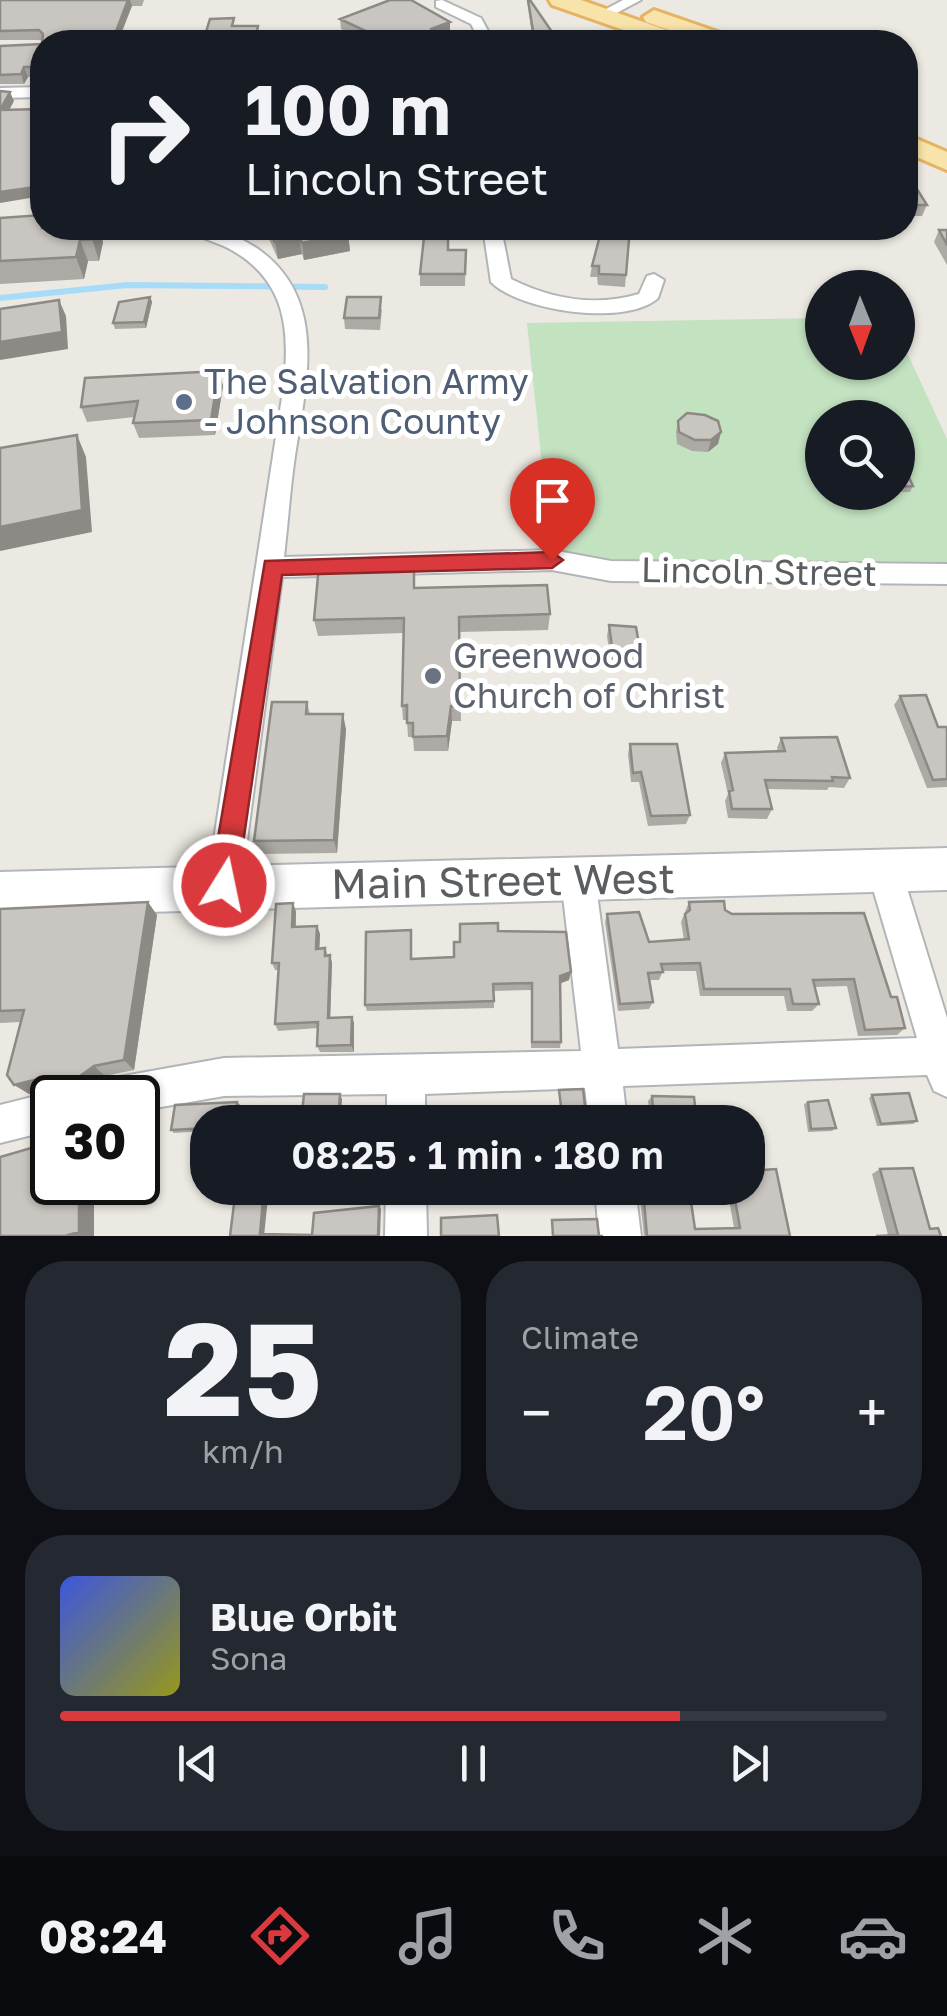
<!DOCTYPE html>
<html lang="en">
<head>
<meta charset="utf-8">
<style>
	body { margin:0; font-family:"Golos Text",sans-serif; background:#242831; color:#f1f3f6; height:100vh; display:flex; flex-direction:column; font-size:38px; white-space:nowrap }
	* { box-sizing:border-box; margin:0 }
	p { font-size:32px; color:#9ea1a6 }
	.icon { flex:none; width:55px; height:55px; fill:none; stroke:currentColor; stroke-width:2; stroke-linecap:round; stroke-linejoin:round }
	.map { position:relative; height:1236px; overflow:hidden }
	.sheet { display:flex; flex-direction:column; gap:25px; padding:25px; background:#0d0f14; flex:1 }
	.sheet>* { flex:none }
	.top-card { position:absolute; left:30px; top:30px; width:888px; height:210px; border-radius:40px; box-shadow:0 2px 8px #0004; background:#171b24; color:#f1f3f6; overflow:hidden }
	.needle { width:65px; rotate:179deg }
	.controls { position:absolute; left:805px; top:270px; display:grid; gap:20px }
	.controls a { display:grid; place-items:center; width:110px; height:110px; border-radius:50%; background:#171b24; box-shadow:0 2px 8px #0004; font-size:50px }
	.speed { position:absolute; left:30px; top:1075px; display:flex; gap:20px; font-size:50px; font-weight:700; text-align:center }
	.speed>* { display:grid; place-content:center; width:130px; height:130px; border-radius:50%; background:#171b24; box-shadow:0 2px 8px #0004; line-height:1 }
	.speed .limit { border:5px solid #111; border-radius:15px; background:#fff; color:#111 }
	.pin { position:absolute; display:grid; place-items:center; width:85px; height:85px; color:#fff; margin:-102px -42px; border-radius:50% 50% 50% 0; rotate:-45deg; box-shadow:0 0 10px #0007 }
	.pin .icon { rotate:45deg }
	.me { position:absolute; width:110px; margin:-55px; rotate:10deg; stroke-linejoin:round; filter:drop-shadow(0 0 8px #0008) }
	.turn { display:flex; align-items:center; gap:35px; height:210px; padding:0 50px; font-size:45px }
	.turn .icon { width:130px; height:130px; stroke-width:2.5 }
	.turn b { display:block; font-size:70px; line-height:85px }
	.big { font-size:75px; font-weight:600; line-height:1.1 }
	.sheet .card { flex:1; display:flex; flex-direction:column; justify-content:center; gap:15px; min-width:0; padding:0 35px; border-radius:40px; background:#242831 }
	.sheet .dial { align-items:center; gap:0 }
	.dial b { font-size:130px; line-height:1 }
	.song { display:flex; align-items:center; gap:30px }
	.cover { width:120px; height:120px; border-radius:15px; background:linear-gradient(135deg,hsl(230 70% 55%),hsl(60 70% 35%)) }
	.played { height:10px; border-radius:5px; background:linear-gradient(90deg,#da3a3d 75%,#363941 75%) }
	.keys { display:flex; justify-content:space-around; direction:ltr }
	.heat { display:flex; justify-content:space-between; align-items:center; font-size:55px; direction:ltr }
	.sheet .tiles { flex:1; display:grid; gap:25px; grid-template-columns:1fr 1fr }
	.card:last-child { grid-column:span 2 }
	.trip { position:absolute; left:190px; top:1105px; width:575px; height:100px; border-radius:40px; background:#171b24; box-shadow:0 2px 8px #0004; font-weight:600; line-height:100px; text-align:center }
	.tab-bar { display:flex; height:160px; justify-content:space-around; align-items:center; background:#090b0e; color:#9ea1a6 }
	.tab-bar .icon { width:70px; height:70px }
	.tab-bar .on { color:#da3a3d }
	.tab-bar b { font-size:45px; color:#f1f3f6 }
	.map>svg:first-child { display:block }
	.green { fill:#c3e2c0; fill-rule:evenodd }
	.lines { fill:none; stroke-linecap:round; stroke-linejoin:round }
	.stream { stroke:#a6dcf7; stroke-width:6 }
	.minor-casing { stroke:#b2b5b8; stroke-width:4 }
	.secondary-casing { stroke:#b3b7bb; stroke-width:4 }
	.primary-casing { stroke:#e5b362; stroke-width:6 }
	.minor { fill:#fff; fill-rule:evenodd }
	.secondary { fill:#fff; fill-rule:evenodd }
	.primary { fill:#f8e3ab; fill-rule:evenodd }
	.wall { fill:#ada9a5 }
	.shaded-wall { fill:#8d8a86 }
	.building { fill:#c9c5c0; stroke:#8d8a86; stroke-width:2.5 }
	.route { fill:#da3a3d; stroke:#8e2628; stroke-width:2.5 }
	.service-dot { fill:#5c6f8a; stroke:#fff; stroke-width:4 }
	.worship-dot { fill:#6b7280; stroke:#fff; stroke-width:4 }
	.labels { text-anchor:middle; stroke-width:10; stroke-linejoin:round; paint-order:stroke }
	.service-label { font-size:35px; fill:#4e5e75; stroke:#fff; text-anchor:start }
	.street-label { font-size:35px; fill:#5a5e61; stroke:#fff }
	.worship-label { font-size:35px; fill:#5b616d; stroke:#fff; text-anchor:start }
	.near-street-label { font-size:42px; fill:#5a5e61; stroke:#fff }
</style>
</head>
<body>
<div class="map">
<svg width="947" height="1236" viewBox="0 0 947 1236">
	<rect width="100%" height="100%" fill="#ece9e2"/>
	<path class="green" d="M 822,318 L 822,362 L 898,362 L 898,333 L 947,439 L 947,573 L 552,560 L 527,323 ZM 822,418 L 898,418 L 898,492 L 822,492 Z"/>
	<g class="lines">
		<path class="stream" d="M 0,298 L 127,285 L 325,287"/>
		<g class="minor-casing">
			<path id="minor" d="M 442,0 L 481,18 L 494,42 L 480,42 L 471,24 L 436,7 L 436,1 Z
				M 623,0 L 641,0 L 607,18 L 595,15 Z
				M 300,38 L 325,38 L 332,42 L 293,42 Z
				M 42,87 L 42,97 L 0,98 L 0,88 Z
				M 186,228 C 213,226 235,234 258,249 C 329,299 306,384 295,456 C 290,490 288,523 284,557 L 552,550 L 611,561 L 947,564 L 947,584 L 611,581 L 552,570 L 282,577 L 241,885 L 236,896 L 224,901 L 212,896 L 207,885 L 283,391 C 290,335 288,284 235,252 C 220,242 198,239 186,228 Z
				M 483,228 L 501,228 L 511,279 C 551,299 595,307 639,294 L 647,276 L 654,274 L 664,280 L 658,298 C 626,327 520,311 491,282 Z
				M 885,856 L 897,861 L 902,872 L 947,1018 L 947,1097 L 934,1091 L 927,1075 L 623,1086 L 627,1122 L 589,1122 L 585,1088 L 425,1094 L 425,1122 L 387,1122 L 387,1094 L 224,1096 L 138,1111 L 138,1098 L 88,1098 L 94,1085 L 107,1079 L 224,1058 L 581,1051 L 561,879 L 566,868 L 578,863 L 590,868 L 595,879 L 618,1049 L 917,1038 L 868,872 L 873,861 Z
				M 52,1092 L 66,1098 L 52,1098 L 52,1130 L 0,1143 L 0,1105 Z
				M 386,1188 L 426,1188 L 427,1236 L 385,1236 Z
				M 595,1188 L 635,1188 L 641,1236 L 599,1236 Z"/>
		</g>
		<g class="secondary-casing">
			<path id="secondary" d="M 947,848 L 947,890 L 0,916 L 0,872 Z"/>
		</g>
		<g class="primary-casing">
			<path id="primary" d="M 549,0 L 581,0 L 686,37 L 689,42 L 658,42 L 552,5 Z
				M 654,10 L 732,37 L 735,42 L 704,42 L 646,22 L 643,17 Z
				M 905,134 L 947,152 L 947,170 L 905,152 Z"/>
		</g>
		<use href="#minor" class="minor"/>
		<use href="#secondary" class="secondary"/>
		<use href="#primary" class="primary"/>
	</g>
	<path class="wall" d="M 0,0 L 144,0 L 142,6 L 132,6 L 42,42 L 42,76 L 28,77 L 24,84 L 0,84 L 0,46 L 42,44 L 42,40 L 0,40 Z
		M 527,0 L 530,0 L 559,42 L 533,42 Z
		M 340,19 L 450,22 L 450,32 L 432,38 L 433,42 L 369,42 L 341,29 Z
		M 905,178 L 927,205 L 922,216 L 905,216 Z
		M 0,218 L 42,228 L 99,228 L 103,242 L 99,261 L 88,261 L 84,279 L 0,284 Z
		M 264,228 L 344,228 L 348,234 L 350,251 L 304,260 L 302,254 L 278,259 Z
		M 630,228 L 625,287 L 598,285 L 597,277 L 590,277 L 592,266 Z
		M 939,230 L 947,230 L 947,265 L 934,242 Z
		M 466,250 L 465,286 L 420,286 L 420,274 Z
		M 150,297 L 152,302 L 146,328 L 115,329 L 113,323 Z
		M 382,309 L 380,330 L 345,329 L 344,318 Z
		M 219,371 L 223,386 L 215,435 L 139,438 L 133,423 L 135,417 L 87,422 L 81,407 Z
		M 678,421 L 721,432 L 718,444 L 708,452 L 692,451 L 677,444 L 676,432 Z
		M 898,463 L 913,486 L 910,492 L 898,492 Z
		M 415,588 L 550,614 L 548,630 L 459,632 L 461,721 L 452,721 L 448,751 L 414,751 L 413,737 L 408,737 L 407,720 L 403,720 L 402,706 L 403,633 L 318,636 L 314,620 Z
		M 609,625 L 641,656 L 639,666 L 611,665 L 607,636 Z
		M 900,696 L 938,727 L 947,726 L 947,787 L 927,788 L 894,705 Z
		M 307,702 L 310,714 L 346,729 L 337,853 L 259,854 L 254,841 Z
		M 781,738 L 850,778 L 844,788 L 829,787 L 827,790 L 767,789 L 772,809 L 767,819 L 728,818 L 725,801 L 728,794 L 721,763 L 725,753 L 778,752 L 777,748 Z
		M 630,744 L 690,815 L 686,824 L 648,826 L 639,782 L 631,782 L 628,754 Z
		M 689,902 L 725,910 L 891,997 L 905,1028 L 897,1035 L 858,1036 L 847,986 L 815,987 L 819,1004 L 812,1011 L 787,1011 L 784,996 L 700,996 L 696,971 L 663,971 L 659,980 L 649,980 L 653,1002 L 649,1009 L 618,1011 L 605,922 L 607,914 L 649,942 L 684,940 L 681,922 Z
		M 293,903 L 296,912 L 296,927 L 317,926 L 320,934 L 319,949 L 325,948 L 328,956 L 330,955 L 332,963 L 330,1018 L 352,1017 L 354,1023 L 354,1052 L 320,1052 L 317,1046 L 318,1028 L 278,1031 L 275,1024 L 278,970 L 275,970 L 272,963 Z
		M 0,909 L 157,915 L 134,1070 L 105,1076 L 88,1088 L 64,1093 L 51,1088 L 29,1094 L 21,1022 L 0,1023 Z
		M 411,930 L 412,959 L 454,957 L 460,942 L 498,931 L 569,980 L 560,983 L 561,1042 L 560,1048 L 531,1048 L 531,990 L 494,991 L 494,1008 L 367,1011 L 365,1005 Z
		M 559,1090 L 586,1114 L 585,1116 L 561,1118 Z
		M 872,1095 L 917,1121 L 913,1124 L 877,1126 L 869,1098 Z
		M 652,1096 L 697,1122 L 650,1122 L 648,1101 Z
		M 237,1102 L 240,1105 L 208,1122 L 208,1131 L 174,1133 L 171,1130 Z
		M 808,1102 L 836,1128 L 832,1131 L 808,1132 L 804,1104 Z
		M 880,1169 L 930,1229 L 888,1235 L 872,1174 Z
		M 641,1188 L 689,1188 L 695,1229 L 734,1228 L 727,1188 L 748,1188 L 790,1236 L 644,1236 L 639,1190 Z"/>
	<path class="shaded-wall" d="M 128,0 L 130,0 L 132,6 L 118,42 L 112,42 Z
		M 450,22 L 450,32 L 432,38 L 431,29 Z
		M 24,67 L 28,77 L 24,84 L 21,74 Z
		M 10,92 L 14,101 L 4,120 L 0,110 Z
		M 41,109 L 42,123 L 35,138 L 37,169 L 33,159 L 32,128 Z
		M 42,186 L 42,196 L 0,203 L 0,192 Z
		M 95,228 L 99,228 L 103,242 L 99,261 L 92,239 Z
		M 348,234 L 350,251 L 304,260 L 302,243 Z
		M 299,237 L 302,254 L 278,259 L 275,242 Z
		M 80,240 L 88,261 L 84,279 L 76,257 Z
		M 150,297 L 152,302 L 146,328 L 144,322 Z
		M 59,300 L 66,316 L 68,349 L 0,360 L 0,342 Z
		M 219,371 L 223,386 L 215,435 L 211,420 Z
		M 721,432 L 718,444 L 708,452 L 711,440 Z
		M 77,435 L 86,457 L 92,532 L 0,551 L 0,527 Z
		M 451,706 L 452,721 L 448,751 L 447,736 Z
		M 343,714 L 346,729 L 337,853 L 334,840 Z
		M 148,902 L 157,915 L 134,1070 L 124,1060 Z
		M 293,903 L 296,912 L 295,935 L 292,927 Z
		M 317,926 L 320,934 L 319,957 L 316,949 Z
		M 330,955 L 332,963 L 330,1025 L 328,1018 Z
		M 571,972 L 569,980 L 559,984 L 560,976 Z
		M 352,1017 L 354,1023 L 354,1052 L 351,1045 Z
		M 94,1066 L 105,1076 L 88,1088 L 76,1079 Z
		M 38,1079 L 51,1088 L 29,1094 L 14,1085 Z
		M 340,1094 L 342,1099 L 341,1122 L 338,1122 Z
		M 237,1102 L 240,1105 L 238,1122 L 235,1122 Z
		M 79,1182 L 94,1182 L 94,1236 L 65,1236 Z
		M 264,1188 L 269,1188 L 264,1236 L 260,1234 Z
		M 379,1206 L 381,1209 L 380,1236 L 378,1236 Z"/>
	<path class="building" d="M 0,0 L 128,0 L 112,42 L 42,42 L 42,67 L 24,67 L 21,74 L 0,75 L 0,46 L 42,44 L 43,34 L 39,30 L 0,31 Z
		M 390,0 L 411,0 L 450,22 L 431,29 L 432,34 L 374,35 L 340,19 Z
		M 528,0 L 530,0 L 559,42 L 537,42 L 534,37 Z
		M 234,18 L 232,26 L 258,26 L 255,42 L 203,42 L 210,19 Z
		M 0,91 L 10,92 L 0,110 Z
		M 41,109 L 32,128 L 33,159 L 42,158 L 42,186 L 0,192 L 0,110 Z
		M 905,178 L 910,178 L 927,205 L 905,205 Z
		M 42,215 L 42,228 L 95,228 L 92,239 L 80,240 L 76,257 L 0,261 L 0,218 Z
		M 268,228 L 344,228 L 348,234 L 302,243 L 299,237 L 275,242 Z
		M 425,228 L 448,228 L 448,250 L 466,250 L 465,274 L 420,274 Z
		M 602,228 L 630,228 L 626,275 L 599,274 L 599,266 L 592,266 Z
		M 939,230 L 947,230 L 947,245 Z
		M 150,297 L 144,322 L 113,323 L 119,302 Z
		M 347,297 L 381,297 L 379,318 L 344,318 Z
		M 59,300 L 62,332 L 0,342 L 0,309 Z
		M 219,371 L 211,420 L 133,423 L 138,401 L 81,407 L 85,378 Z
		M 687,413 L 705,415 L 718,421 L 721,432 L 711,440 L 695,440 L 679,432 L 678,421 Z
		M 77,435 L 82,510 L 0,527 L 0,448 Z
		M 902,462 L 913,486 L 898,487 L 898,463 Z
		M 414,562 L 414,588 L 547,585 L 550,614 L 459,617 L 460,706 L 451,706 L 447,736 L 413,737 L 413,723 L 407,723 L 407,705 L 402,706 L 404,618 L 314,620 L 319,565 Z
		M 609,625 L 636,627 L 641,656 L 613,654 Z
		M 926,695 L 938,727 L 947,727 L 947,779 L 933,780 L 900,696 Z
		M 272,702 L 307,702 L 306,714 L 343,714 L 334,840 L 254,841 Z
		M 837,737 L 850,778 L 832,777 L 833,781 L 765,780 L 772,809 L 732,809 L 729,791 L 733,790 L 725,753 L 785,751 L 781,738 Z
		M 630,744 L 677,744 L 690,815 L 651,816 L 641,772 L 633,773 Z
		M 724,901 L 725,910 L 732,914 L 864,913 L 891,997 L 897,997 L 905,1028 L 865,1030 L 854,979 L 813,980 L 819,1004 L 793,1004 L 790,989 L 704,989 L 700,963 L 661,964 L 663,972 L 648,973 L 653,1002 L 620,1004 L 607,914 L 639,912 L 649,942 L 689,939 L 685,914 L 690,910 L 689,902 Z
		M 148,902 L 124,1060 L 94,1066 L 76,1079 L 51,1084 L 38,1079 L 14,1085 L 7,1075 L 24,1010 L 0,1011 L 0,909 Z
		M 293,903 L 292,927 L 317,926 L 316,949 L 325,948 L 325,956 L 330,955 L 328,1018 L 352,1017 L 351,1045 L 317,1046 L 318,1022 L 275,1024 L 279,963 L 272,963 L 276,904 Z
		M 498,923 L 498,931 L 566,932 L 571,972 L 560,976 L 561,1042 L 532,1042 L 532,983 L 493,984 L 494,1001 L 365,1005 L 366,932 L 411,930 L 411,959 L 454,957 L 454,942 L 460,942 L 460,924 Z
		M 583,1089 L 586,1114 L 562,1115 L 559,1090 Z
		M 909,1093 L 917,1121 L 881,1124 L 872,1095 Z
		M 304,1094 L 340,1094 L 338,1122 L 301,1122 Z
		M 652,1096 L 694,1097 L 697,1122 L 654,1122 Z
		M 828,1100 L 836,1128 L 811,1129 L 808,1102 Z
		M 237,1102 L 235,1122 L 208,1122 L 208,1128 L 171,1130 L 175,1105 Z
		M 52,1142 L 52,1182 L 79,1182 L 79,1232 L 65,1236 L 0,1236 L 0,1157 Z
		M 913,1168 L 930,1229 L 938,1228 L 941,1236 L 876,1236 L 898,1235 L 880,1169 Z
		M 776,1169 L 790,1236 L 647,1236 L 643,1188 L 689,1188 L 695,1229 L 740,1228 L 733,1188 L 748,1188 L 748,1171 Z
		M 236,1188 L 264,1188 L 260,1234 L 312,1235 L 314,1213 L 379,1206 L 378,1236 L 230,1236 Z
		M 497,1215 L 499,1236 L 441,1236 L 441,1218 Z
		M 597,1219 L 599,1236 L 603,1236 L 553,1236 L 552,1220 Z"/>
	<path class="route" d="M 552,552 L 563,560 L 552,568 L 282,575 L 237,885 L 233,895 L 224,898 L 214,895 L 210,885 L 265,561 Z"/>
	<circle class="service-dot" cx="184" cy="402" r="10"/>
	<circle class="worship-dot" cx="433" cy="676" r="10"/>
	<g class="labels">
		<g class="service-label">
			<text x="204" y="394">The Salvation Army<tspan x="204" dy="40">- Johnson County</tspan></text>
		</g>
		<g class="street-label">
			<text transform="translate(759 572) rotate(1)" y="12">Lincoln Street</text>
		</g>
		<g class="worship-label">
			<text x="453" y="668">Greenwood<tspan x="453" dy="40">Church of Christ</tspan></text>
		</g>
		<g class="near-street-label">
			<text transform="translate(503 881) rotate(-1)" y="15">Main Street West</text>
		</g>
	</g>
</svg>
<div class="controls">
<a><svg class="needle" viewBox="-14 -14 28 28"><path d="M0-13l5 13h-10z" fill="#e53935"/><path d="M0 13l5-13h-10z" fill="#9ea1a6"/></svg></a>
<a><svg class="icon" aria-label="search" viewBox="0 0 24 24"><circle cx="10" cy="10" r="6"/><path d="M15 15l6 6"/></svg></a>
</div>
<div class="speed"><div class="limit">30</div></div>
<div class="pin" style="left:552px;top:560px;background:#d93025"><svg class="icon" aria-label="arrive" viewBox="0 0 24 24"><path d="M6 21V4h12l-3 4 3 4H6"/></svg></div>
<svg class="me" style="left:224px;top:885px" viewBox="-20 -20 40 40"><circle r="17" fill="#da3a3d" stroke="#fff" stroke-width="3"/><path d="M0-11L8 9 0 5-8 9z" fill="#fff"/></svg>
<div class="trip">08:25 · 1 min · 180 m</div>
<div class="top-card">
<div class="turn"><svg class="icon" aria-label="right" viewBox="0 0 24 24"><path d="M7 20v-9h11M14 6l5 5-5 5"/></svg><div><b>100 m</b>Lincoln Street</div></div>
</div>
</div>
<section class="sheet">
<div class="tiles">
<div class="card dial"><b>25</b><p>km/h</p></div>
<div class="card"><p>Climate</p>
<div class="heat"><a>−</a><b class="big">20°</b><a>+</a></div>
</div>
<div class="card">
<div class="song"><i class="cover"></i><div><b>Blue Orbit</b><p>Sona</p></div></div>
<div class="played"></div>
<div class="keys"><svg class="icon" aria-label="previous" viewBox="0 0 24 24"><path d="M18 5L8 12l10 7zM5 5v14"/></svg><svg class="icon" aria-label="pause" viewBox="0 0 24 24"><path d="M8 5v14M16 5v14"/></svg><svg class="icon" aria-label="next" viewBox="0 0 24 24"><path d="M6 5l10 7-10 7zM19 5v14"/></svg></div>
</div>
</div>
</section>
<nav class="tab-bar">
<b>08:24</b>
<svg class="icon on" aria-label="directions" viewBox="0 0 24 24"><path d="M12 3l9 9-9 9-9-9zM9 14v-3h6M13 9l2 2-2 2"/></svg>
<svg class="icon" aria-label="music" viewBox="0 0 24 24"><path d="M9 18V5l10-2v13"/><circle cx="6" cy="18" r="3"/><circle cx="16" cy="16" r="3"/></svg>
<svg class="icon" aria-label="phone" viewBox="0 0 24 24"><path d="M5 4h4l2 5-3 2q2 4 5 5l2-3 5 2v4C11 20 4 13 5 4z"/></svg>
<svg class="icon" aria-label="climate" viewBox="0 0 24 24"><path d="M12 3v18M4 7l16 10M4 17L20 7"/></svg>
<svg class="icon" aria-label="car" viewBox="0 0 24 24"><path d="M5 17H2v-5l4-1 3-4h7l3 4 3 1v5h-3M9 17h6M6 11h13"/><circle cx="7" cy="17" r="2"/><circle cx="17" cy="17" r="2"/></svg>
</nav>
</body>
</html>
